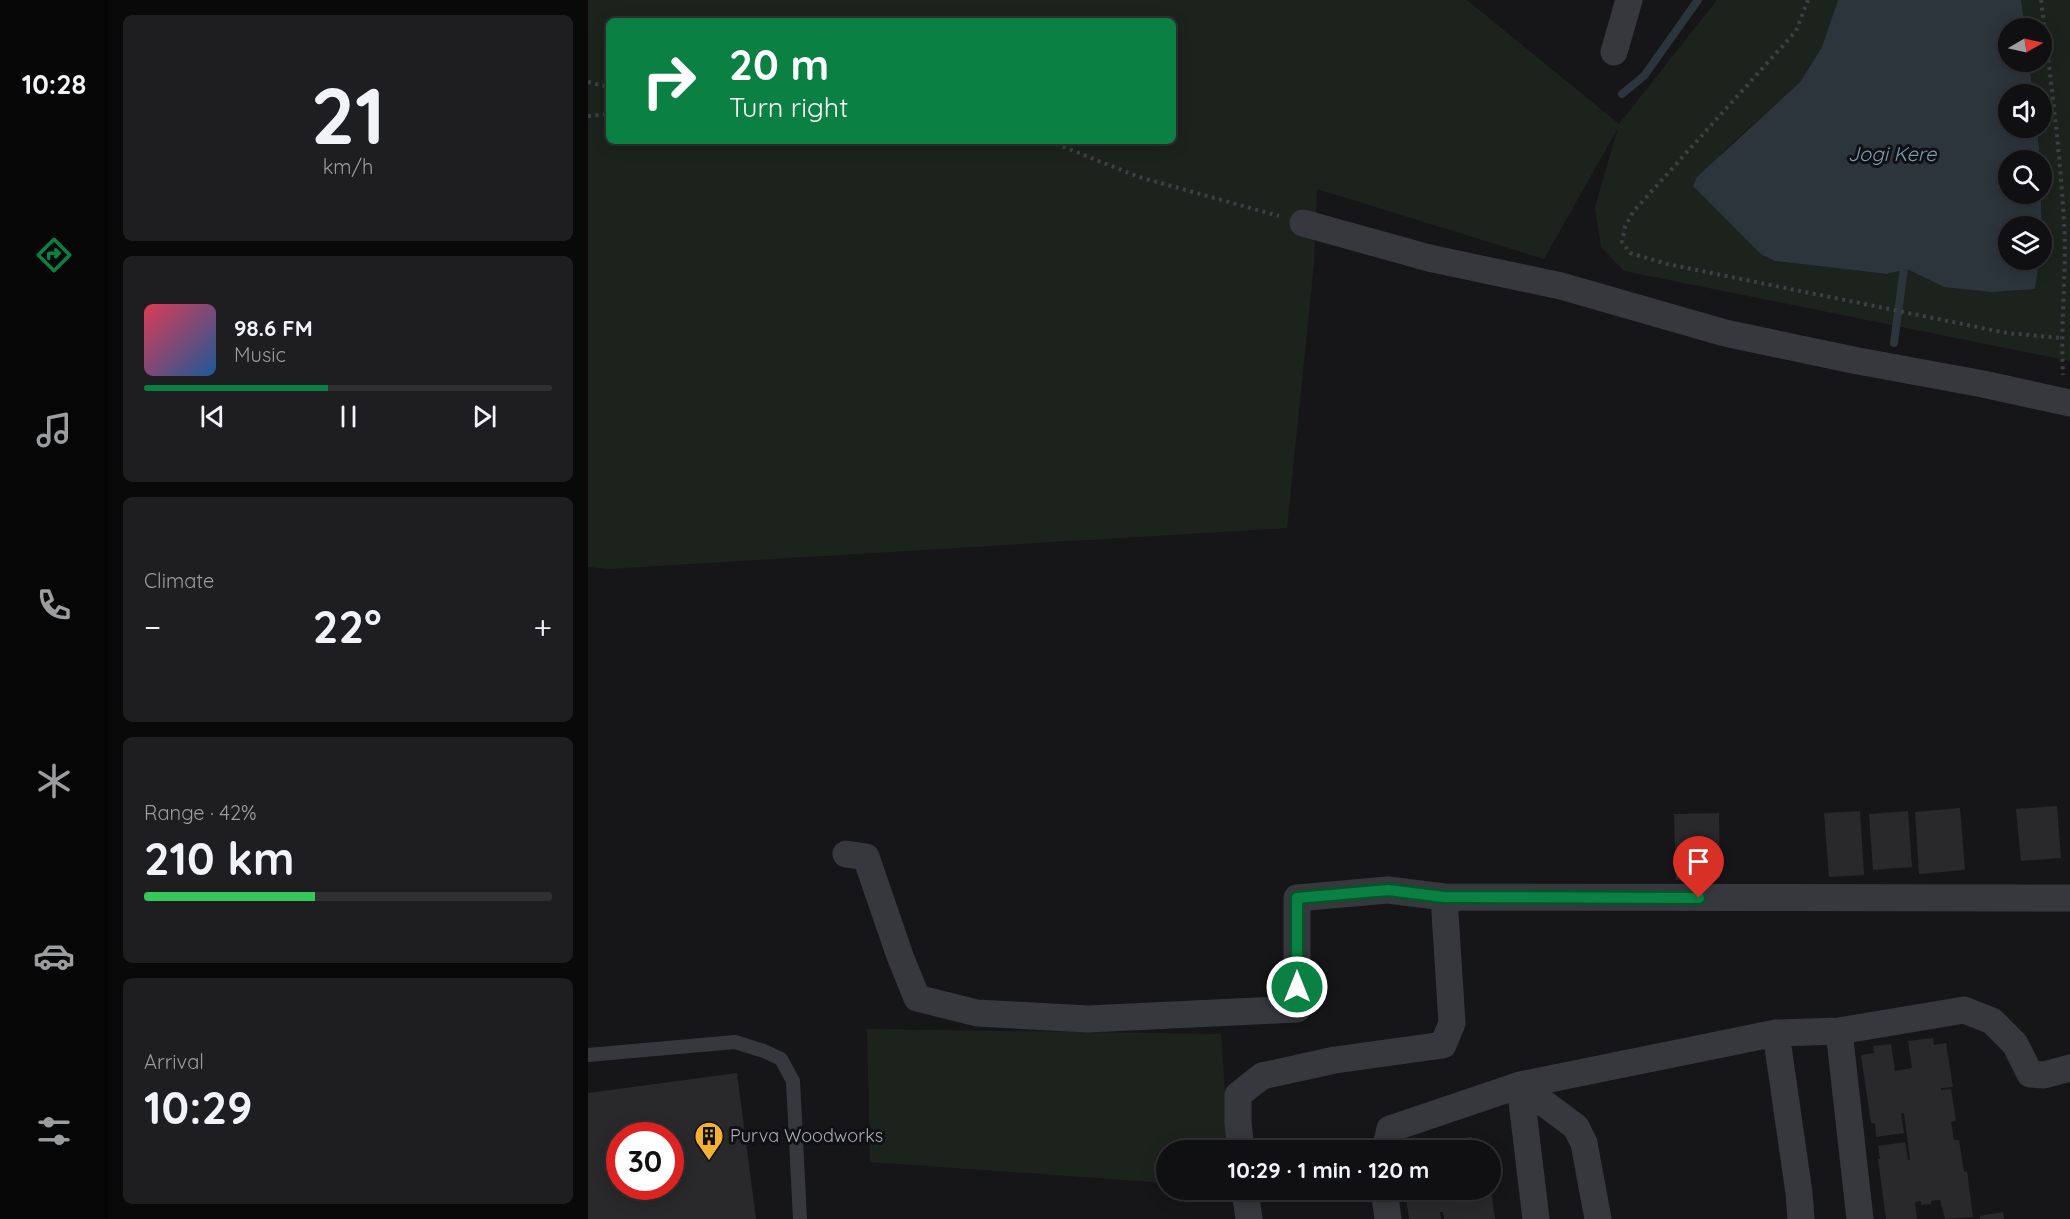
<!DOCTYPE html>
<html lang="en">
<head>
<meta charset="utf-8">
<style>
	body { margin:0; font-family:Quicksand,sans-serif; background:#1e1e20; color:#f1f3f6; height:100vh; display:flex; flex-direction:column; font-size:22px; white-space:nowrap }
	* { box-sizing:border-box; margin:0 }
	p { font-size:20px; color:#9c9d9f }
	.icon { flex:none; width:33px; height:33px; fill:none; stroke:currentColor; stroke-width:2; stroke-linecap:round; stroke-linejoin:round }
	.map { position:relative; flex:1; overflow:hidden }
	.sheet { display:flex; flex-direction:column; gap:15px; padding:15px; background:#09090a; width:480px }
	.sheet>* { flex:none }
	.top-card { position:absolute; left:18px; top:18px; width:570px; height:126px; border-radius:9px; box-shadow:0 3px 15px #0003,0 0 0 2px #303032; background:#0b8043; color:#fff; overflow:hidden }
	.needle { width:39px; rotate:81deg }
	.buttons { position:absolute; left:1410px; top:18px; display:grid; gap:12px }
	.buttons a { display:grid; place-items:center; width:54px; height:54px; border-radius:50%; background:#101012; box-shadow:0 3px 15px #0003,0 0 0 2px #303032; font-size:30px }
	.speed { position:absolute; left:18px; top:1122px; display:flex; gap:12px; font-size:30px; font-weight:700; text-align:center }
	.speed>* { display:grid; place-content:center; width:78px; height:78px; border-radius:50%; background:#101012; box-shadow:0 3px 15px #0003,0 0 0 2px #303032; line-height:1 }
	.speed .limit { border:9px solid #d22; background:#fff; color:#111 }
	.pin { position:absolute; display:grid; place-items:center; width:51px; height:51px; color:#fff; margin:-62px -26px; border-radius:50% 50% 50% 0; rotate:-45deg; box-shadow:0 0 6px #0007 }
	.pin .icon { rotate:45deg }
	.me { position:absolute; width:66px; margin:-33px; rotate:0deg; stroke-linejoin:round; filter:drop-shadow(0 0 4px #0008) }
	.turn { display:flex; align-items:center; gap:21px; height:126px; padding:0 24px; font-size:27px }
	.turn .icon { width:78px; height:78px; stroke-width:2.5 }
	.turn b { display:block; font-size:42px; line-height:51px }
	.big { font-size:45px; font-weight:700; line-height:1.1 }
	.sheet .tile { flex:1; display:flex; flex-direction:column; justify-content:center; gap:9px; min-width:0; padding:0 21px; border-radius:9px; background:#1e1e20 }
	.sheet .dial { align-items:center; gap:0 }
	.dial b { font-size:78px; line-height:1 }
	.song { display:flex; align-items:center; gap:18px }
	.cover { width:72px; height:72px; border-radius:9px; background:linear-gradient(135deg,hsl(350 70% 55%),hsl(210 70% 35%)) }
	.played { height:6px; border-radius:3px; background:linear-gradient(90deg,#0b8043 45%,#303032 45%) }
	.keys { display:flex; justify-content:space-around; direction:ltr }
	.heat { display:flex; justify-content:space-between; align-items:center; font-size:33px; direction:ltr }
	.charge { height:9px; border-radius:4px; background:linear-gradient(90deg,#34c759 42%,#303032 0) }
	.trip { position:absolute; left:568px; top:1140px; width:345px; height:60px; border-radius:30px; background:#101012; box-shadow:0 3px 15px #0003,0 0 0 2px #303032; font-weight:700; line-height:60px; text-align:center }
	main { display:flex; flex:1; min-height:0 }
	.tab-bar { display:flex; flex-direction:column; width:108px; justify-content:space-around; align-items:center; background:#060607; color:#9c9d9f }
	.tab-bar .icon { width:42px; height:42px }
	.tab-bar .on { color:#0b8043 }
	.tab-bar b { font-size:27px; color:#f1f3f6 }
	.map>svg:first-child { display:block }
	.green { fill:#1c231d; fill-rule:evenodd }
	.water { fill:#2c353c }
	.lines { fill:none; stroke-linecap:round; stroke-linejoin:round }
	.stream { stroke:#2c353c; stroke-width:8 }
	.building { fill:#29292c; fill-rule:evenodd }
	.path { stroke:#3d3f44; stroke-width:4; stroke-dasharray:3 4.5; stroke-linecap:butt }
	.service { stroke:#37383d; stroke-width:14 }
	.minor { stroke:#37383d; stroke-width:27 }
	.route-casing { stroke:#07532c; stroke-width:15 }
	.route { stroke:#0b8043; stroke-width:10 }
	.labels { text-anchor:middle; stroke-width:6; stroke-linejoin:round; paint-order:stroke }
	.poi-label { font-size:18px; fill:#a8adb8; stroke:#111113; text-anchor:start }
	.water-label { font-size:20px; font-style:italic; fill:#7f9bb3; stroke:#111113 }
</style>
</head>
<body>
<main>
<nav class="tab-bar">
<b>10:28</b>
<svg class="icon on" aria-label="directions" viewBox="0 0 24 24"><path d="M12 3l9 9-9 9-9-9zM9 14v-3h6M13 9l2 2-2 2"/></svg>
<svg class="icon" aria-label="music" viewBox="0 0 24 24"><path d="M9 18V5l10-2v13"/><circle cx="6" cy="18" r="3"/><circle cx="16" cy="16" r="3"/></svg>
<svg class="icon" aria-label="phone" viewBox="0 0 24 24"><path d="M5 4h4l2 5-3 2q2 4 5 5l2-3 5 2v4C11 20 4 13 5 4z"/></svg>
<svg class="icon" aria-label="climate" viewBox="0 0 24 24"><path d="M12 3v18M4 7l16 10M4 17L20 7"/></svg>
<svg class="icon" aria-label="car" viewBox="0 0 24 24"><path d="M5 17H2v-5l4-1 3-4h7l3 4 3 1v5h-3M9 17h6M6 11h13"/><circle cx="7" cy="17" r="2"/><circle cx="17" cy="17" r="2"/></svg>
<svg class="icon" aria-label="filters" viewBox="0 0 24 24"><path d="M4 7h16M4 17h16"/><circle cx="9" cy="7" r="2"/><circle cx="15" cy="17" r="2"/></svg>
</nav>
<section class="sheet">
<div class="tile dial"><b>21</b><p>km/h</p></div>
<div class="tile">
<div class="song"><i class="cover"></i><div><b>98.6 FM</b><p>Music</p></div></div>
<div class="played"></div>
<div class="keys"><svg class="icon" aria-label="previous" viewBox="0 0 24 24"><path d="M18 5L8 12l10 7zM5 5v14"/></svg><svg class="icon" aria-label="pause" viewBox="0 0 24 24"><path d="M8 5v14M16 5v14"/></svg><svg class="icon" aria-label="next" viewBox="0 0 24 24"><path d="M6 5l10 7-10 7zM19 5v14"/></svg></div>
</div>
<div class="tile"><p>Climate</p>
<div class="heat"><a>−</a><b class="big">22°</b><a>+</a></div>
</div>
<div class="tile"><p>Range · 42%</p><b class="big">210 km</b><div class="charge"></div></div>
<div class="tile"><p>Arrival</p><b class="big">10:29</b></div>
</section>
<div class="map">
<svg width="1482" height="1219" viewBox="0 0 1482 1219">
	<rect width="100%" height="100%" fill="#161618"/>
	<path class="green" d="M 0,0 L 879,0 L 1031,124 L 1129,0 L 1250,0 L 1234,48 L 1212,82 L 1140,147 L 1105,186 L 1174,254 L 1187,261 L 1299,274 L 1319,269 L 1356,287 L 1447,289 L 1451,260 L 1454,260 L 1454,160 L 1452,160 L 1449,128 L 1454,128 L 1454,94 L 1445,94 L 1441,62 L 1454,62 L 1454,28 L 1437,28 L 1433,0 L 1482,0 L 1482,361 L 1036,271 L 1013,247 L 1007,207 L 1030,128 L 956,259 L 729,189 L 726,264 L 699,528 L 20,569 L 0,567 ZM 21,21 L 585,21 L 585,141 L 21,141 Z
		M 279,1029 L 633,1034 L 641,1150 L 579,1150 L 579,1183 L 282,1162 Z"/>
	<path class="water" d="M 1250,0 L 1433,0 L 1437,28 L 1420,28 L 1420,62 L 1441,62 L 1445,94 L 1420,94 L 1420,128 L 1449,128 L 1452,160 L 1420,160 L 1420,194 L 1453,194 L 1454,238 L 1454,244 L 1454,226 L 1420,226 L 1420,260 L 1451,260 L 1447,289 L 1404,292 L 1356,287 L 1319,269 L 1299,274 L 1187,261 L 1174,255 L 1105,186 L 1109,177 L 1212,82 L 1234,47 Z"/>
	<g class="lines">
		<path class="stream" d="M 1034,94 L 1056,76 L 1110,0
			M 1306,343 L 1317,260"/>
	</g>
	<path class="building" d="M 1469,806 L 1473,858 L 1433,861 L 1428,809 Z
		M 1372,808 L 1377,870 L 1331,874 L 1327,812 Z
		M 1272,811 L 1276,875 L 1241,877 L 1236,813 Z
		M 1320,811 L 1324,867 L 1285,870 L 1281,814 Z
		M 1131,813 L 1132,878 L 1088,880 L 1086,814 Z
		M 1345,1038 L 1346,1045 L 1358,1043 L 1365,1087 L 1353,1088 L 1353,1090 L 1363,1089 L 1368,1121 L 1363,1122 L 1366,1140 L 1371,1140 L 1376,1172 L 1379,1171 L 1385,1217 L 1357,1219 L 1352,1200 L 1343,1201 L 1343,1204 L 1333,1205 L 1333,1201 L 1327,1202 L 1329,1219 L 1298,1219 L 1290,1159 L 1292,1159 L 1290,1146 L 1317,1142 L 1320,1160 L 1322,1160 L 1316,1113 L 1313,1114 L 1316,1133 L 1288,1137 L 1287,1123 L 1283,1123 L 1273,1055 L 1286,1053 L 1285,1046 L 1303,1044 L 1307,1071 L 1324,1068 L 1320,1041 Z
		M 149,1073 L 168,1219 L 0,1219 L 0,1093 ZM 32,1136 L 82,1136 L 82,1186 L 32,1186 Z
		M 884,1137 L 885,1144 L 898,1141 L 899,1150 L 861,1150 L 860,1140 Z
		M 842,1142 L 843,1150 L 825,1150 L 824,1145 Z
		M 817,1190 L 903,1190 L 907,1219 L 856,1219 L 855,1212 L 852,1212 L 853,1219 L 821,1219 Z
		M 1415,1212 L 1416,1219 L 1392,1219 L 1392,1216 Z"/>
	<g class="lines">
		<path class="path" d="M 1220,0 L 1208,31 L 1045,212 L 1037,227 L 1034,242 L 1042,253 L 1079,264 L 1419,333 L 1473,338
			M 1453,0 C 1462,74 1472,149 1476,223 C 1479,273 1472,324 1475,375
			M 0,82 L 21,87
			M 0,116 L 21,114
			M 461,141 L 551,177 L 691,216"/>
		<path class="service" d="M 0,1055 L 147,1042 L 176,1051 L 193,1059 L 205,1081 L 212,1219"/>
		<path class="minor" d="M 1026,52 L 1041,0
			M 715,223 L 841,258 L 973,286 L 1137,333 L 1265,360 L 1395,384 L 1482,403
			M 258,854 L 278,857 L 312,956 L 329,998 L 389,1013 L 500,1019 L 709,1009 L 709,898 L 800,890 L 856,897 L 1482,898
			M 1251,1031 L 1272,1219
			M 1188,1033 L 1211,1193 L 1213,1219
			M 932,1085 L 988,1127 L 996,1143 L 1010,1219
			M 932,1085 L 948,1219
			M 653,1150 L 650,1123 L 650,1095 L 674,1076 L 747,1060 L 855,1045 L 864,1023 L 856,897
			M 797,1150 L 802,1129 L 932,1085 L 1188,1033 L 1251,1031 L 1376,1010 L 1404,1021 L 1427,1044 L 1442,1074 L 1456,1075 L 1482,1068
			M 657,1190 L 661,1219
			M 796,1190 L 800,1219"/>
	</g>
	<g class="lines">
		<g class="route-casing">
			<path id="route" d="M 709,987 L 709,898 L 800,890 L 856,897 L 1111,898"/>
		</g>
		<use href="#route" class="route"/>
	</g>
	<defs>
		<g id="building-pin" transform="scale(1.5)"><path d="M0 17L-7.5 6A9.5 9.5 0 1 1 7.5 6Z" fill="#f2b134" stroke="#111113"/><path d="M-4-6H4V6H1V3H-1V6H-4ZM-2.5-4.3h1.7v1.8h-1.7ZM.8-4.3h1.7v1.8H.8ZM-2.5-1h1.7V.8h-1.7ZM.8-1h1.7V.8H.8Z" fill="#111"/></g>
	</defs>
	<g fill-rule="evenodd">
		<use href="#building-pin" x="121" y="1136"/>
	</g>
	<g class="labels">
		<g class="poi-label">
			<text x="142" y="1142">Purva Woodworks</text>
		</g>
		<g class="water-label">
			<text x="1304" y="161">Jogi Kere</text>
		</g>
	</g>
</svg>
<div class="buttons">
<a><svg class="needle" viewBox="-14 -14 28 28"><path d="M0-13l5 13h-10z" fill="#e53935"/><path d="M0 13l5-13h-10z" fill="#9c9d9f"/></svg></a>
<a><svg class="icon" aria-label="sound" viewBox="0 0 24 24"><path d="M4 9h4l5-4v14l-5-4H4zM17 9q2 3 0 6"/></svg></a>
<a><svg class="icon" aria-label="search" viewBox="0 0 24 24"><circle cx="10" cy="10" r="6"/><path d="M15 15l6 6"/></svg></a>
<a><svg class="icon" aria-label="layers" viewBox="0 0 24 24"><path d="M12 4l9 5-9 5-9-5zM3 14l9 5 9-5"/></svg></a>
</div>
<div class="speed"><div class="limit">30</div></div>
<div class="pin" style="left:1111px;top:898px;background:#d93025"><svg class="icon" aria-label="arrive" viewBox="0 0 24 24"><path d="M6 21V4h12l-3 4 3 4H6"/></svg></div>
<svg class="me" style="left:709px;top:987px" viewBox="-20 -20 40 40"><circle r="17" fill="#0b8043" stroke="#fff" stroke-width="3"/><path d="M0-11L8 9 0 5-8 9z" fill="#fff"/></svg>
<div class="trip">10:29 · 1 min · 120 m</div>
<div class="top-card">
<div class="turn"><svg class="icon" aria-label="right" viewBox="0 0 24 24"><path d="M7 20v-9h11M14 6l5 5-5 5"/></svg><div><b>20 m</b>Turn right</div></div>
</div>
</div>
</main>
</body>
</html>
